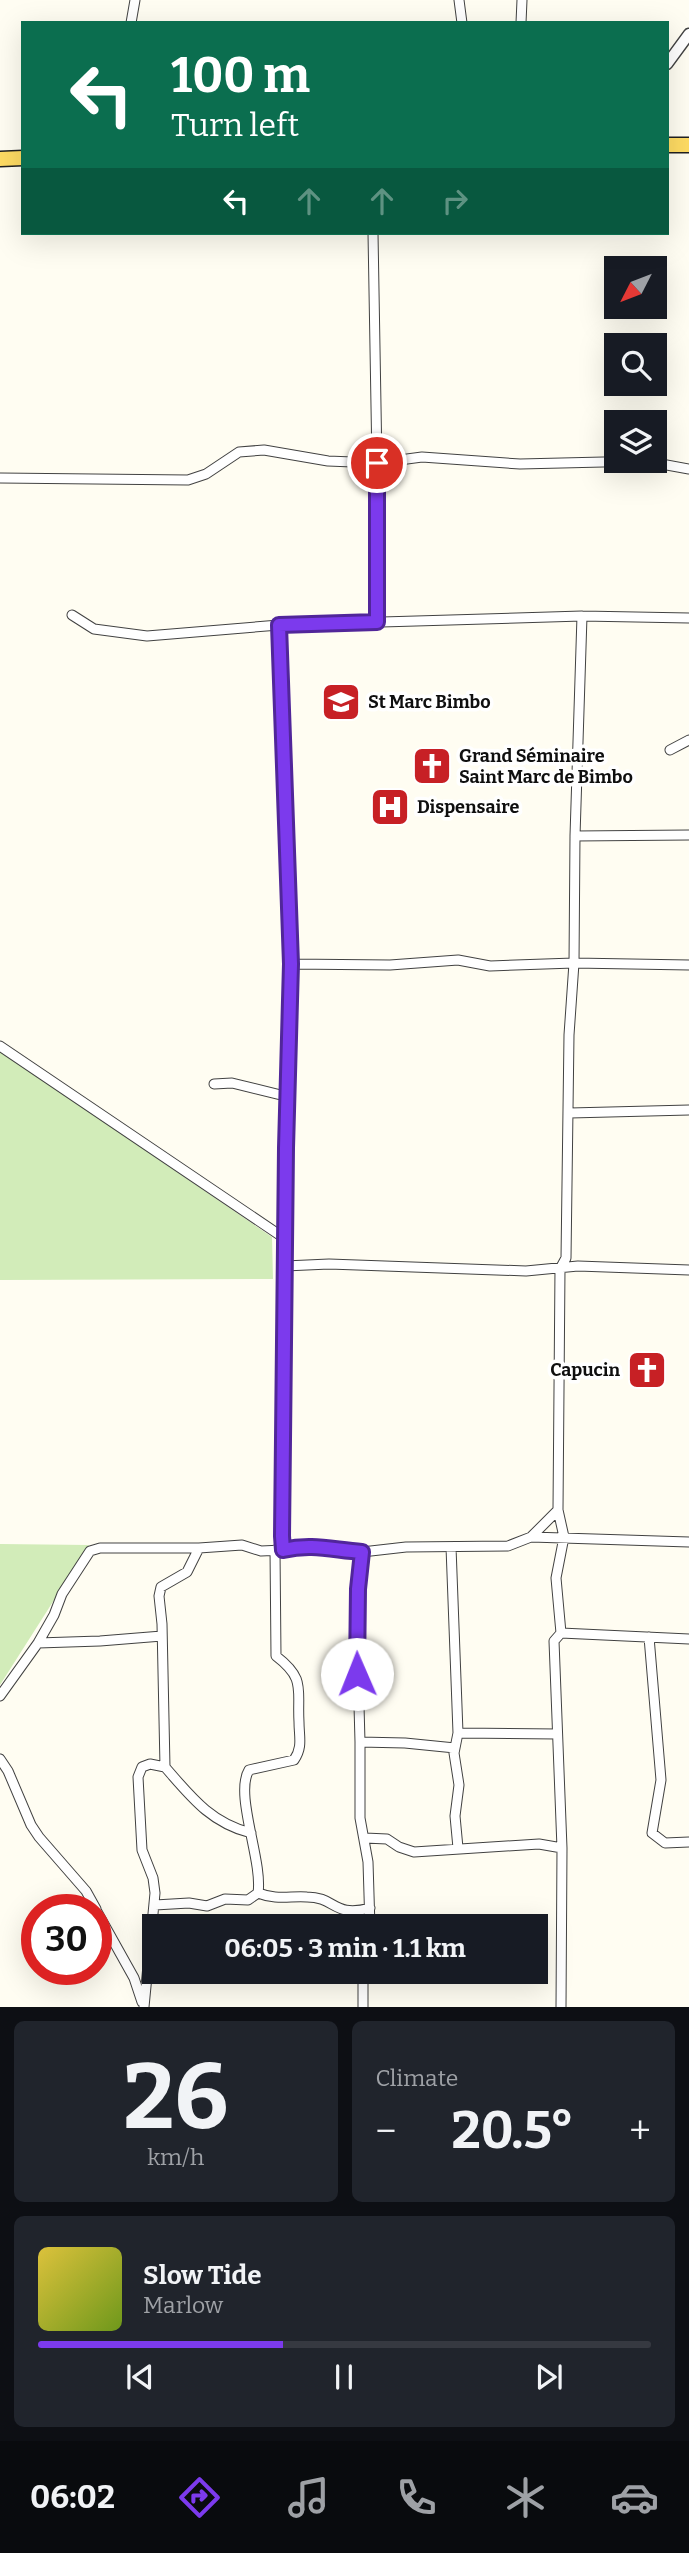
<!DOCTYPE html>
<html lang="en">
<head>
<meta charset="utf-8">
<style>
	body { margin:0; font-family:Bitter,serif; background:#20242c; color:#f1f3f6; height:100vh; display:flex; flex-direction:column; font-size:26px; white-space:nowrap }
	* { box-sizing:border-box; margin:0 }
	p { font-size:23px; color:#9ea1a6 }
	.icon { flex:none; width:38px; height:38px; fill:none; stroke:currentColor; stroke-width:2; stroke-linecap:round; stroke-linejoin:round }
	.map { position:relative; height:2007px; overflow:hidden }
	.drawer { display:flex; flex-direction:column; gap:14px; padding:14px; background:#0d0f14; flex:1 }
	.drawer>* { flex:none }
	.banner { position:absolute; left:21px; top:21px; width:648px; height:214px; border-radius:0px; box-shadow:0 7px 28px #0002; background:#0b6e4f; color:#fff; overflow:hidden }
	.needle { width:46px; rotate:228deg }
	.controls { position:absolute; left:604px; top:256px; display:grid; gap:14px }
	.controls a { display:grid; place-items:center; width:63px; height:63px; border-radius:0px; background:#171b24; box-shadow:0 7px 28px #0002; font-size:35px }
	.speed { position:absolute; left:21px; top:1894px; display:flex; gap:14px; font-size:35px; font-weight:700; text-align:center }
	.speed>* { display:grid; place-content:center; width:91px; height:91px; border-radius:50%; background:#171b24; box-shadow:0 7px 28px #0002; line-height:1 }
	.speed .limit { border:10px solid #d22; background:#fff; color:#111 }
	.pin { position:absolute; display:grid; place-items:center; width:60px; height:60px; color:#fff; margin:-30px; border:4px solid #fff; border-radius:50%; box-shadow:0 2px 7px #0007 }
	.me { position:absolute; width:77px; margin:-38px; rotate:359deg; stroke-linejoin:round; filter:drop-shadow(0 0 5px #0008) }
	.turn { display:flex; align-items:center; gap:24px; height:147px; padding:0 35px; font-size:32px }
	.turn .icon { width:91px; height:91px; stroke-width:2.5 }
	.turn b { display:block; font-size:49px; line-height:60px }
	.lanes { display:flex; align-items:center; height:66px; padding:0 35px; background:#0003; justify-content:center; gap:35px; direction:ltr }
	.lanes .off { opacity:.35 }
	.big { font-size:52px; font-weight:700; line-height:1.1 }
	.drawer .widget { flex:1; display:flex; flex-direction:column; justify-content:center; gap:10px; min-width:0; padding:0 24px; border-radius:10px; background:#20242c }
	.drawer .dial { align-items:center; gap:0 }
	.dial b { font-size:91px; line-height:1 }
	.song { display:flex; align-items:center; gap:21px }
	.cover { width:84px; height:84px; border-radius:10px; background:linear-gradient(135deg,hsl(50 70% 55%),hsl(80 70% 35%)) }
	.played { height:7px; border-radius:4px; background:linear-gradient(90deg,#7c3aed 40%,#363941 40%) }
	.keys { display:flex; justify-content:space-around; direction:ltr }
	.heat { display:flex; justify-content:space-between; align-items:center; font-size:38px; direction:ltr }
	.drawer .tiles { flex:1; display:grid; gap:14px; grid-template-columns:1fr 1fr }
	.widget:last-child { grid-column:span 2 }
	.trip { position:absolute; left:142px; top:1914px; width:406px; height:70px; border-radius:0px; background:#171b24; box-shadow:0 7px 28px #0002; font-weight:700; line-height:70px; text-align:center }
	.tabs { display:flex; height:112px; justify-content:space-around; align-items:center; background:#090b0e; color:#9ea1a6 }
	.tabs .icon { width:49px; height:49px }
	.tabs .selected { color:#7c3aed }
	.tabs b { font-size:32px; color:#f1f3f6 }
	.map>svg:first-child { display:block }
	.green { fill:#d2ecb9 }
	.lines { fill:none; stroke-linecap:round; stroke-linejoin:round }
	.minor-casing { stroke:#424242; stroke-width:11 }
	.tertiary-casing { stroke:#424242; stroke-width:13 }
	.primary-casing { stroke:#202020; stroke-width:17 }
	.minor { stroke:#fff; stroke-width:9 }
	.tertiary { stroke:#fff; stroke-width:10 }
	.primary { stroke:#fedb63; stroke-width:14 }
	.route-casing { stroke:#51269a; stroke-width:18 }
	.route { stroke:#7c3aed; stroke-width:12 }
	.labels { text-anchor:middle; stroke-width:7; stroke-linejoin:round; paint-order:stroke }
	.poi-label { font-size:18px; font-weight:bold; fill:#0f0f0f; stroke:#fff; text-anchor:start }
</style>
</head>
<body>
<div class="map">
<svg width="689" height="2007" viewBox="0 0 689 2007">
	<rect width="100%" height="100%" fill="#fffdf2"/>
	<path class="green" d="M 0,1051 L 272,1237 L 273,1279 L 0,1280 Z
		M 0,1544 L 89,1545 L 0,1685 Z"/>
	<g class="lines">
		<g class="minor-casing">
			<path id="minor" d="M 459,0 L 462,23
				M 131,23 L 135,0
				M 521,23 L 522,0
				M 373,233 L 377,463 L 377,622
				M 0,478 L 188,480 L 206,474 L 239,452 L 264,450 L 328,461 L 377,463 L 422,457 L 520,464 L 645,461 L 689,469
				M 72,615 L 94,629 L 147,636 L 279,625 L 582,616 L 689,618
				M 670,750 L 689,740
				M 575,836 L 689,835
				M 291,964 L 390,965 L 458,960 L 490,966 L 574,963 L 689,965
				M 0,1046 L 287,1240
				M 214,1084 L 232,1083 L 289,1097
				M 570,1113 L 689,1110
				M 285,1266 L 329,1264 L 526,1271 L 578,1266 L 689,1270
				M 531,1537 L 558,1510
				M 451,1547 L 458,1733 L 454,1753 L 459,1785 L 455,1816 L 458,1848
				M 283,1550 C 312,1543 333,1550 362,1552
				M 561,1633 L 689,1639
				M 649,1637 L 661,1780 L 652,1833 L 665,1843 L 689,1842
				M 38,1643 L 100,1641 L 162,1636
				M 0,1696 L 38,1643 L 54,1615 L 62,1594 L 90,1551 L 100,1548 L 199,1548 L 242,1545 L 261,1551 L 283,1550 L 286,1148 L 291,964 L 279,625
				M 458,1733 L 557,1734
				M 360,1742 L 405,1743 L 455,1748
				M 0,1759 L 8,1771 L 31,1825 L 39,1837 L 86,1891 L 96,1909
				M 165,1767 C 191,1797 211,1823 251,1833
				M 365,1838 L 387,1839 L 399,1847 L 414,1852 L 539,1844 L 562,1848
				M 258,1893 C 276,1900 289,1896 307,1897 C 336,1897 333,1918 370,1908
				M 155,1905 L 189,1903 L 207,1906 L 225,1899 L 248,1900 L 258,1893 C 263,1861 234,1794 249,1770 L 294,1760 C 303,1747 299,1737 299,1722 C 297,1689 306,1679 276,1656 L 275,1550
				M 96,1910 L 134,1978 L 142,2002
				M 370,1927 L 368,1862 L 360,1818 L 360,1742 L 357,1632 L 358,1589 L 362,1552 L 406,1547 L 508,1546 L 531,1537 L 689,1542
				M 363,1972 L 363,2007
				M 144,2007 L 155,1893 L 153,1878 L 142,1850 L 138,1777 L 142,1767 L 150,1764 L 165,1767 L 162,1624 L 159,1596 L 161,1587 L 187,1572 L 199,1548
				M 561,2007 L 562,1848 L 554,1641 L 561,1633 L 556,1578 L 564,1537 L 558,1510 L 560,1269 L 566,1258 L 569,1035 L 574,963 L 575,836 L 582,616"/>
		</g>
		<g class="tertiary-casing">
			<path id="tertiary" d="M 667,64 L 689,34"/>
		</g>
		<g class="primary-casing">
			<path id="primary" d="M 667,145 L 689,145
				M 0,159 L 23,158"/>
		</g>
		<use href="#minor" class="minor"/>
		<use href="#tertiary" class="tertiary"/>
		<use href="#primary" class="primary"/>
	</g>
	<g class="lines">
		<g class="route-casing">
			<path id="route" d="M 357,1674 L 358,1589 L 362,1552 C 333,1550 312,1543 283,1550 L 282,1536 L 286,1148 L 291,964 L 279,625 L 377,622 L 377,463"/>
		</g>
		<use href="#route" class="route"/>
	</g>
	<defs>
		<g id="school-square" transform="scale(2.0125)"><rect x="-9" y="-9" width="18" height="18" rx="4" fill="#c72025" stroke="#fff"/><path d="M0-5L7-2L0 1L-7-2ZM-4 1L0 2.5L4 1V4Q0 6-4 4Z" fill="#fff"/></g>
		<g id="church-square" transform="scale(2.0125)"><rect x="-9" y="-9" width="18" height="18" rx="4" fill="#c72025" stroke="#fff"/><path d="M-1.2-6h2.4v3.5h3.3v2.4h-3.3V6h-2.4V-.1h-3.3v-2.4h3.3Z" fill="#fff"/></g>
		<g id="hospital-square" transform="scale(2.0125)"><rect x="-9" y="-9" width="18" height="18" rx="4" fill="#c72025" stroke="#fff"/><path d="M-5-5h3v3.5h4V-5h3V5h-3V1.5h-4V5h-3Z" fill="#fff"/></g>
	</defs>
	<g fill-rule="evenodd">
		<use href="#school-square" x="341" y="702"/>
		<use href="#church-square" x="432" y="766"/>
		<use href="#hospital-square" x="390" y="807"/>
		<use href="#church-square" x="647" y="1370"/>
	</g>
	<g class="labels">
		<g class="poi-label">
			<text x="368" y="708">St Marc Bimbo</text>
			<text x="459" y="762">Grand Séminaire<tspan x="459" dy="21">Saint Marc de Bimbo</tspan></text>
			<text x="417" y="813">Dispensaire</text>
			<text x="620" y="1376" text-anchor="end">Capucin</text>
		</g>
	</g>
</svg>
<div class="controls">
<a><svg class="needle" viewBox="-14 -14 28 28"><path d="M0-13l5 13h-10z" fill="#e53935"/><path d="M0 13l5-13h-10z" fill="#9ea1a6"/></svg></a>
<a><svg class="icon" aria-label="search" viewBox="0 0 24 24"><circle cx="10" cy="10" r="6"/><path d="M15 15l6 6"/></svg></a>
<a><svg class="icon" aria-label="layers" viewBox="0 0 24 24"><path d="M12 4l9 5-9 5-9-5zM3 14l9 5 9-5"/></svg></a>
</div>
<div class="speed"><div class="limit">30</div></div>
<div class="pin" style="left:377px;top:463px;background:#d93025"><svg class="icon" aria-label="arrive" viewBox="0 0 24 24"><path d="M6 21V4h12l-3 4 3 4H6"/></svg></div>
<svg class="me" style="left:357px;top:1674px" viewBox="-20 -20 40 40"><circle r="19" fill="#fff"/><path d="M0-13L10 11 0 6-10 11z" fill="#7c3aed"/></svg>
<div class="trip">06:05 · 3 min · 1.1 km</div>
<div class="banner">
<div class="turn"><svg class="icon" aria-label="left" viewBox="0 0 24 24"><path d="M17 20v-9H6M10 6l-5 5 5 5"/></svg><div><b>100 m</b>Turn left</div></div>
<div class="lanes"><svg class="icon" aria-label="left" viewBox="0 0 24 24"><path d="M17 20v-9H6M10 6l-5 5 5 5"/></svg><svg class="icon off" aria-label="ahead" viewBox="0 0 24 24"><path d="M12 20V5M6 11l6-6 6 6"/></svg><svg class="icon off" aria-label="ahead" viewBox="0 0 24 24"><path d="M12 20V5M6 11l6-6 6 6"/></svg><svg class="icon off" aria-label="right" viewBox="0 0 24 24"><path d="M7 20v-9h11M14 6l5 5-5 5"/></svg></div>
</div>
</div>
<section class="drawer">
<div class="tiles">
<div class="widget dial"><b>26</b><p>km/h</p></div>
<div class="widget"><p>Climate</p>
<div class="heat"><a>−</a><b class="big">20.5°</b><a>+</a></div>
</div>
<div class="widget">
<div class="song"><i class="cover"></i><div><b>Slow Tide</b><p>Marlow</p></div></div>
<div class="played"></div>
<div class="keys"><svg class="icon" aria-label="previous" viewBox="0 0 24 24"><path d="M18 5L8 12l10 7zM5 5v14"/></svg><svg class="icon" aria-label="pause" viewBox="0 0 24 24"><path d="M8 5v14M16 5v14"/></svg><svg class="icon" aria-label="next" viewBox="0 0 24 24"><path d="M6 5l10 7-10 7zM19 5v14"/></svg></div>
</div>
</div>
</section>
<nav class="tabs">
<b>06:02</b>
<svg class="icon selected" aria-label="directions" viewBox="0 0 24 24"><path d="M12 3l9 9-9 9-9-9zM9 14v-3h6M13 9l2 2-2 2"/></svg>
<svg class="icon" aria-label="music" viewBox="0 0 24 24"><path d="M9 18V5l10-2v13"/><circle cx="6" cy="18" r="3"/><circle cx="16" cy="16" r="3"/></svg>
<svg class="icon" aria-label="phone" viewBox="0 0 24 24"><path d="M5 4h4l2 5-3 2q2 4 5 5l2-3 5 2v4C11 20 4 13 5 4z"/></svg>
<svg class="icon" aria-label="climate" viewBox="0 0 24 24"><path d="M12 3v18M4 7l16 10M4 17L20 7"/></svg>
<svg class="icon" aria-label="car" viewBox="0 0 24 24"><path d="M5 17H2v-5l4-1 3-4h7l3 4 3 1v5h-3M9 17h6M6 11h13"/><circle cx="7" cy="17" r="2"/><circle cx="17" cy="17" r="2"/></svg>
</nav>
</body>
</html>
